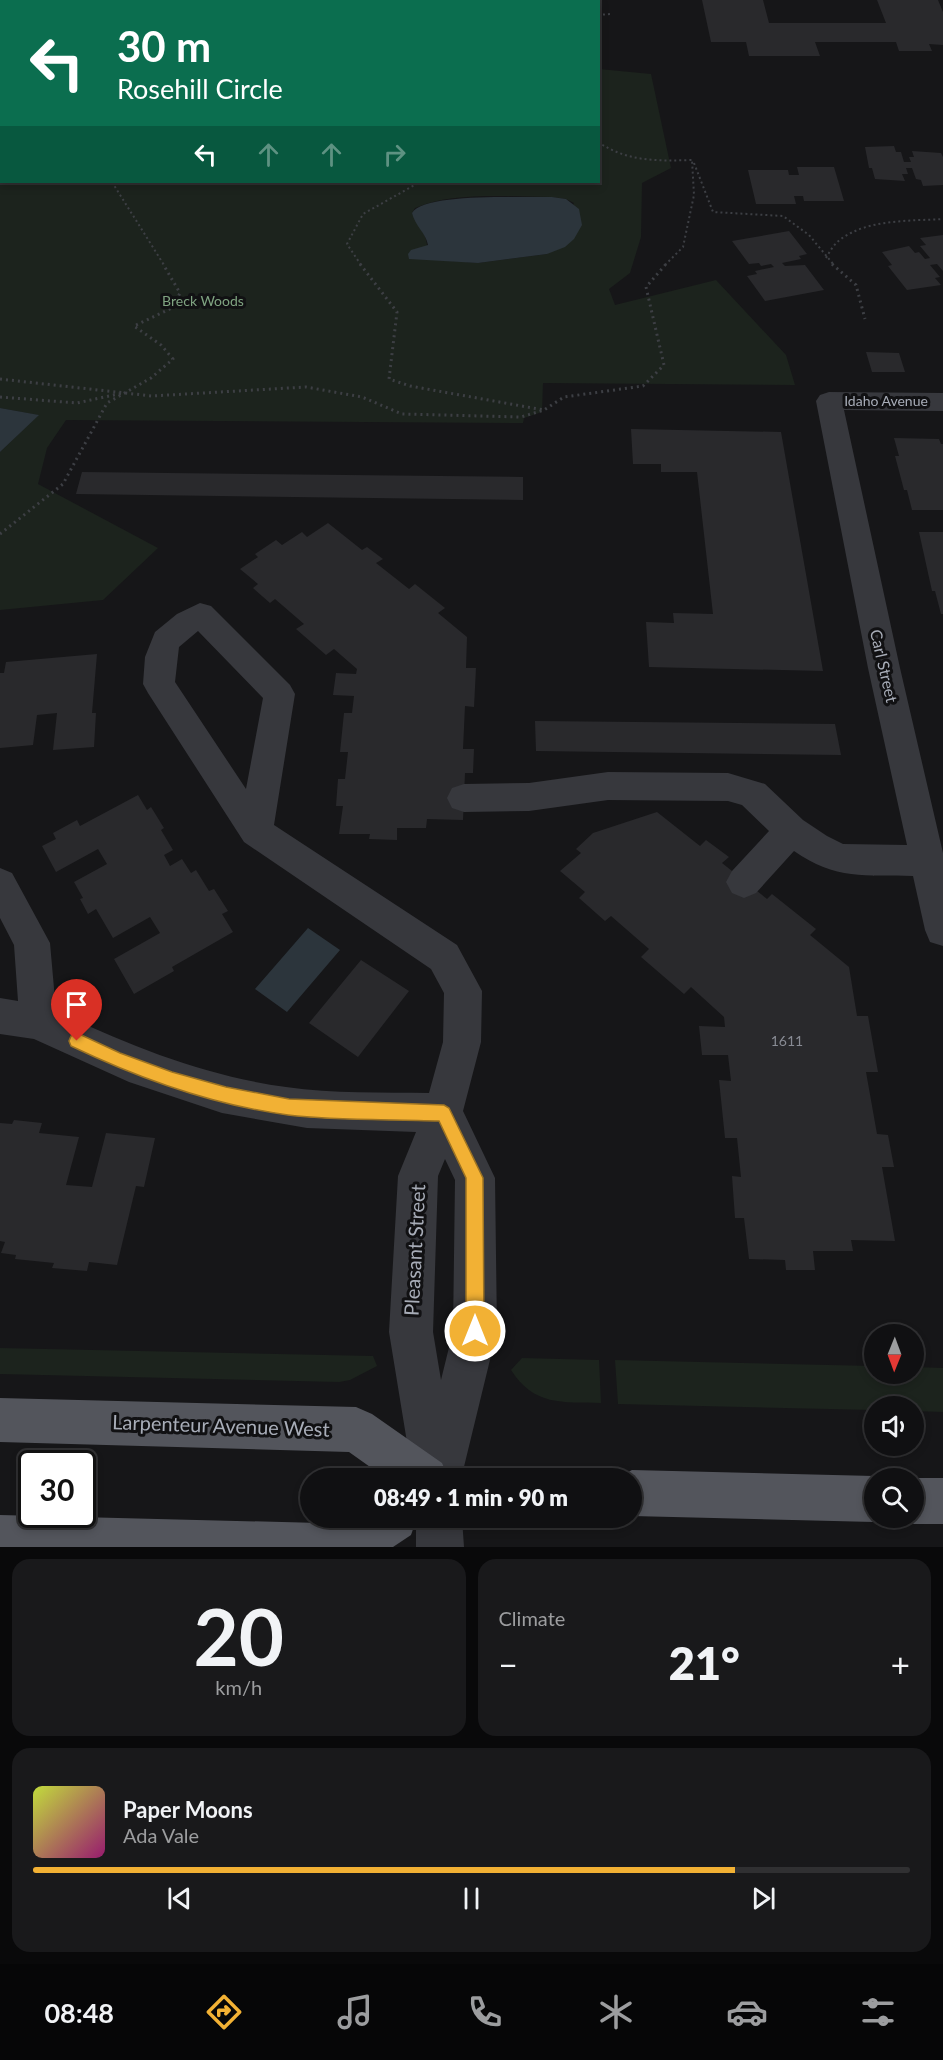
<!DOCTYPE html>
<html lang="en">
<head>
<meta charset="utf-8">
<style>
	body { margin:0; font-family:Lato,sans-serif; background:#19191b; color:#f1f3f6; height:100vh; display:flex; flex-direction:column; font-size:22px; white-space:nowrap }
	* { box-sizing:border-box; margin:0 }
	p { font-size:20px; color:#9c9d9f }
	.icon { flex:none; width:33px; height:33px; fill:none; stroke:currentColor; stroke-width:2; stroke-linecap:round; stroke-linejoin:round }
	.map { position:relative; height:1547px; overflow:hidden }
	.drawer { display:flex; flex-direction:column; gap:12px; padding:12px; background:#09090a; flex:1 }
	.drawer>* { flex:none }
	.top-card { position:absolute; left:0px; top:0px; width:600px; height:183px; box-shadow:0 3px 9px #0003,0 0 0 2px #303032; background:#0b6e4f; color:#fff; overflow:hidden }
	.needle { width:39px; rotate:181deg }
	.tools { position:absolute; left:864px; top:1324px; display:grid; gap:12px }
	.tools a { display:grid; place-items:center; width:60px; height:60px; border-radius:50%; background:#101012; box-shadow:0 3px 9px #0003,0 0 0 2px #303032; font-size:30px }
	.speed { position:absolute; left:18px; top:1450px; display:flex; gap:12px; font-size:30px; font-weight:700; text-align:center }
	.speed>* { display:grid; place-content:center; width:78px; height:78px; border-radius:50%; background:#101012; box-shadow:0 3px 9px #0003,0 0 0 2px #303032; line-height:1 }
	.speed .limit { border:3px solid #111; border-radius:9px; background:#fff; color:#111 }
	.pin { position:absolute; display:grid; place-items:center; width:51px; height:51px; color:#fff; margin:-62px -26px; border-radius:50% 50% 50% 0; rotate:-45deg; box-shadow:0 0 6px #0007 }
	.pin .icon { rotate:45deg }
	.me { position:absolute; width:66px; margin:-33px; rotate:0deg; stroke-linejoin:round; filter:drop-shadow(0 0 4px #0008) }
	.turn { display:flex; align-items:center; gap:21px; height:126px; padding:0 18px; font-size:27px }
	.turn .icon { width:78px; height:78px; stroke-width:2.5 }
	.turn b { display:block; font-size:42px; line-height:51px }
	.lanes { display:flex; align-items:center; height:57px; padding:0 18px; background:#0003; justify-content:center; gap:30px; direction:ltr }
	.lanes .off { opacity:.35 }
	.big { font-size:45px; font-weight:800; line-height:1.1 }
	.drawer .tile { flex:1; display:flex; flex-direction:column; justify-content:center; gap:9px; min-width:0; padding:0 21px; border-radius:18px; background:#19191b }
	.drawer .dial { align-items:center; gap:0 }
	.dial b { font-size:78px; line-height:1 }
	.song { display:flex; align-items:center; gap:18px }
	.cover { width:72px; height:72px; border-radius:9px; background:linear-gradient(135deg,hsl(70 70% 55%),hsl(320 70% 35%)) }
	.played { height:6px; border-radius:3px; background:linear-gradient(90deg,#f2b134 80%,#303032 80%) }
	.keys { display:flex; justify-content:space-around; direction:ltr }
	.heat { display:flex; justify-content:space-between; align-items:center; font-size:33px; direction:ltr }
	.drawer .tiles { flex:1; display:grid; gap:12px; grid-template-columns:1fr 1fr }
	.tile:last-child { grid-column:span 2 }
	.trip { position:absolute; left:300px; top:1468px; width:342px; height:60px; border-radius:30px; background:#101012; box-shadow:0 3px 9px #0003,0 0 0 2px #303032; font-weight:800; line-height:60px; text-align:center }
	.tab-bar { display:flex; height:96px; justify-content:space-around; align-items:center; background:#060607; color:#9c9d9f }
	.tab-bar .icon { width:42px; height:42px }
	.tab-bar .on { color:#f2b134 }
	.tab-bar b { font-size:27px; color:#f1f3f6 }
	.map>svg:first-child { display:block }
	.green { fill:#1c231d; fill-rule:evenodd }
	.water { fill:#2c353c }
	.building { fill:#29292c }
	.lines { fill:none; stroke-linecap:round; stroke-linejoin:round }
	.path-far1 { stroke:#3d3f44; stroke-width:2; stroke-dasharray:2 3; stroke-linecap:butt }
	.path { stroke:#3d3f44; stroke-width:3; stroke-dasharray:2 4; stroke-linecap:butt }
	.minor { fill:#37383d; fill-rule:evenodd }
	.major { fill:#53555c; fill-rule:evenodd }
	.route { fill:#f2b134; stroke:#9d7322; stroke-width:1.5 }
	.labels { text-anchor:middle; stroke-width:6; stroke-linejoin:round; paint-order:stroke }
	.far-park-label { font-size:14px; fill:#7fa381; stroke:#111113 }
	.far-street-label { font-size:14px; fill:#a8adb8; stroke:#111113 }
	.number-label { font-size:14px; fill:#888b94 }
	.street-label { font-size:16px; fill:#a8adb8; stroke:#111113 }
	.near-street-label { font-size:20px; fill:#a8adb8; stroke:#111113 }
</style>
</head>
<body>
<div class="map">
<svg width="943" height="1547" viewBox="0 0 943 1547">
	<rect width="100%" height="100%" fill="#161618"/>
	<path class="green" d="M 124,0 L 528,0 L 529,1 L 124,2 Z
		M 0,59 L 2,182 L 598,182 L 599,69 L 651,74 L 671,168 L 642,183 L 641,237 L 630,273 L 609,289 L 615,305 L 716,280 L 786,355 L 795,385 L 543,383 L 542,412 L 524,418 L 523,423 L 66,420 L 47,448 L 38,484 L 158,548 L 103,600 L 0,610 L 0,452 L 38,415 L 0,408 ZM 552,197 L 566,199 L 574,203 L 547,254 L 478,263 L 427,259 C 429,237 423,231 412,213 L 415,208 C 453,191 511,197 552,197 Z
		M 0,1348 L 373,1356 L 377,1366 L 350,1380 L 339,1382 L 0,1374 Z
		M 522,1358 L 599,1360 L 601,1403 C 562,1402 534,1406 511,1370 Z
		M 615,1360 L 874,1366 L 874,1374 L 914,1374 L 914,1367 L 943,1368 L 943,1412 L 914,1411 L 914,1407 L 874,1407 L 874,1410 L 618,1404 Z"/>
	<path class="water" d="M 552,197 L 566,199 L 579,209 L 582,225 L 574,239 L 565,247 L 547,254 L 478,263 L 409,259 L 408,254 L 411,250 L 428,245 C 426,233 415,226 412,213 C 424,192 526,198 552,197 Z
		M 0,408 L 39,415 L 0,452 Z
		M 308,928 L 340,950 L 287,1012 L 255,989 Z"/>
	<path class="building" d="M 702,0 L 763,0 L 769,23 L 886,23 L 877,0 L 938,0 L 943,12 L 943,45 L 929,44 L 932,51 L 899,51 L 896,42 L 815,42 L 820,56 L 749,56 L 746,42 L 711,42 Z
		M 894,146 L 896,152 L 901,152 L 904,162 L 911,162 L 909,157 L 914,157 L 912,151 L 941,153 L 943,157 L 943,185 L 923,186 L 921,180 L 916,179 L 912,168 L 906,168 L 908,174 L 902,174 L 905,181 L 875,179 L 872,168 L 869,168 L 865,147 Z
		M 797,167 L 834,167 L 844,201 L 804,201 L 803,196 L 794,196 L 796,204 L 756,204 L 748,170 L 788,170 L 789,175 L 799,175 Z
		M 789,231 L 807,254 L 799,256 L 801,259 L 782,263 L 785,266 L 805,265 L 824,290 L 765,301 L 747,276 L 757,274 L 755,271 L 774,267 L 771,264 L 761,266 L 759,263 L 749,264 L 732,241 Z
		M 943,235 L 943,271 L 937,264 L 930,265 L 940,277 L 935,278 L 941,285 L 907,290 L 888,266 L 892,265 L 882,252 L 909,246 L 915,253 L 919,252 L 925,259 L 930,258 L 920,246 L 926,245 L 920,238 Z
		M 866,352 L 899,353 L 905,372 L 872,372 Z
		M 631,429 L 781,432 L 823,671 L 649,667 L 646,622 L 674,623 L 673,613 L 713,614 L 697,472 L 661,472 L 661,464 L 633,464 Z
		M 894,438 L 939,439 L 941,444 L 943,444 L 943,510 L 912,510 L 907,490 L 904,490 L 895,456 L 899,456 Z
		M 82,472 L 523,477 L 523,500 L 76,494 Z
		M 328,523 L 362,550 L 367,547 L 383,559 L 376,563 L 409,589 L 415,584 L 445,608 L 438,613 L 467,637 L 466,668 L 476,668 L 474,707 L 465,706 L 463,749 L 474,749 L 473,773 L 465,773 L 463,820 L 427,819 L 426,828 L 397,828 L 397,840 L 369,839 L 370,834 L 339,834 L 343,806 L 336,806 L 338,779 L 345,779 L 348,752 L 340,752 L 344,713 L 352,713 L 354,696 L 333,695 L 336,673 L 356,674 L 357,669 L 334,649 L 326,655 L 296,629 L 304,624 L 275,599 L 270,603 L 253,588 L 258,584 L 240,569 L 258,557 L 255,554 L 276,540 L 282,545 L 302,532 L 307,537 Z
		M 919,532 L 943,532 L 943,614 L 941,614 L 935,591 L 932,591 Z
		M 97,654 L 92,713 L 96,713 L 94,747 L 53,750 L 57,713 L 37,715 L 33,745 L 0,748 L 0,673 L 4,673 L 6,662 Z
		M 535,721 L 835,724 L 841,755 L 536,751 Z
		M 138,795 L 147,810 L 151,807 L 164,828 L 161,830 L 173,850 L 164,855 L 170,866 L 182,859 L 191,873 L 196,870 L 209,891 L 214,889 L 228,911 L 222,914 L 233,932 L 172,967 L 174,971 L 134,994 L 114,959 L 160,933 L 150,917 L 113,938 L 96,909 L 88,914 L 80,899 L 83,898 L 74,882 L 107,864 L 98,849 L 56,872 L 42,846 L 56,839 L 53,833 L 77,820 L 80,826 Z
		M 657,812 L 700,846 L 706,840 L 729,857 L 722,863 L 767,899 L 772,894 L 816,929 L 810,935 L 849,967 L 857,1016 L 868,1016 L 878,1072 L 866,1072 L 877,1134 L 888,1135 L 894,1167 L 882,1167 L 895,1241 L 851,1240 L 853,1251 L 813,1251 L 815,1270 L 786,1270 L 785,1260 L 749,1259 L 744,1218 L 735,1218 L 732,1176 L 741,1177 L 737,1138 L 725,1138 L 719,1080 L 731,1081 L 728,1055 L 702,1055 L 699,1026 L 725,1027 L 724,1017 L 691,987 L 684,994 L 641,957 L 649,949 L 611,916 L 605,921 L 579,898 L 585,892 L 560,871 L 581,853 L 576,849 L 593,833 Z
		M 361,960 L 409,991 L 358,1057 L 309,1023 Z
		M 14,1120 L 42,1123 L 39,1133 L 79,1137 L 66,1185 L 92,1187 L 106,1133 L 155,1138 L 144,1187 L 136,1186 L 117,1265 L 89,1262 L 87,1271 L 52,1268 L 54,1263 L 15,1259 L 16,1255 L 1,1253 L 5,1242 L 0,1241 L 0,1123 L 12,1124 Z"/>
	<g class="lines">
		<path class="path-far1" d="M 276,0 L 280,2
			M 598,15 L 610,14
			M 598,142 C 628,162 657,161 692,160
			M 694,163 L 713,212 L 783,216 L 809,235 L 834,265
			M 112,182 L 164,265
			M 826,258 C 830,251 834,244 841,239 C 868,219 911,221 943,219
			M 361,265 L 347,244 L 363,214 L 420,182
			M 665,265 L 683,247 L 694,195 L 692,160"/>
		<path class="path" d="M 360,264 L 397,312 L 389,379 L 410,386 L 544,410
			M 832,264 L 856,285 L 865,319
			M 0,379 L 152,396 L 306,387 L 362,397 L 402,414 L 521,417 L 544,410 L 564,397 L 643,386 L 664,365 L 646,287 L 666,264
			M 0,397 L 77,403 L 123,393
			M 0,534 L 63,484 L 107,403 L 151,378 L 173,359 L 161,345 L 134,326 L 172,308 L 180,293 L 163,264"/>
		<path class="minor" d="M 829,392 L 943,393 L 943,411 L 844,410 L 900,668 L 943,853 L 943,946 L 930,942 L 925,930 L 913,876 C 866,875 835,880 794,851 L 756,893 L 744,898 L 732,893 L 726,882 L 732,871 L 769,831 L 742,805 L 728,801 L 608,800 L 529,811 L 464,812 L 452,808 L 447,798 L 452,788 L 464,784 L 529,783 L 608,772 L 728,773 L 765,784 L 803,820 L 827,836 L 843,844 L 907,845 L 868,668 L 816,401 L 820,395 Z
			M 200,603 L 211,606 L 290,685 L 295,694 L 274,825 L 457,945 L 482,991 L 481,1042 L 463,1111 L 495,1178 L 497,1331 L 461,1479 L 413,1479 L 389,1332 L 398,1176 L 416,1132 L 307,1128 L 222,1113 L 129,1082 L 34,1039 L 0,1034 L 0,998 L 18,1001 L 14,945 L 0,918 L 0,868 L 12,873 L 50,943 L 56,1011 C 130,1046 205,1076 286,1087 C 334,1094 382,1092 429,1093 L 443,1042 L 444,993 L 431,969 L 244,842 L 148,693 L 143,684 L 145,657 L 155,632 L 177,614 ZM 198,631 L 263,698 L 246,789 L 175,682 L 179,647 ZM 445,1159 L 455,1180 L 453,1331 L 441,1380 L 433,1332 L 438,1176 Z
			M 416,1518 L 462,1518 L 464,1547 L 416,1547 Z"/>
		<path class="major" d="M 0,1398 L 356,1407 L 372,1414 L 442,1463 L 449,1479 L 387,1479 L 349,1452 L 0,1442 Z
			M 632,1470 L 874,1476 L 882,1479 L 874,1479 L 874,1518 L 884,1518 L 874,1522 L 632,1516 L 632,1479 L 615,1479 Z
			M 914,1478 L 943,1478 L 943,1524 L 914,1524 L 899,1518 L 914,1518 L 914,1479 L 911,1479 Z
			M 0,1515 L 320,1523 L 336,1530 L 353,1518 L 417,1518 L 411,1535 L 393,1547 L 0,1547 Z"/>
	</g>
	<path class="route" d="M 77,1033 L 120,1053 L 172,1072 L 226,1087 L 289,1099 L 444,1105 L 449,1108 L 483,1178 L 484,1331 L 481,1338 L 475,1340 L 468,1338 L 466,1331 L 466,1178 L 439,1121 C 389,1119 338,1121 288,1115 C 213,1105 140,1079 71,1046 L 69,1041 L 71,1036 Z"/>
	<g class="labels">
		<g class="far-park-label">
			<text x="203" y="306">Breck Woods</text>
		</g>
		<g class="far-street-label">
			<text x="886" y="406">Idaho Avenue</text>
		</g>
		<g class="number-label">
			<text x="787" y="1046">1611</text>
		</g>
		<g class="street-label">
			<text transform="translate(884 666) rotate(77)" y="6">Carl Street</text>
		</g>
		<g class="near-street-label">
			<text transform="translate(415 1250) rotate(-87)" y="7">Pleasant Street</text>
			<text transform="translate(221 1426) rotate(2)" y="7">Larpenteur Avenue West</text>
		</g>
	</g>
</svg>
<div class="tools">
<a><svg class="needle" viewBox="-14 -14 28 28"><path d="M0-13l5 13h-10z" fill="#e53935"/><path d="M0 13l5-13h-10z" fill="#9c9d9f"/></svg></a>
<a><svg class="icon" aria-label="sound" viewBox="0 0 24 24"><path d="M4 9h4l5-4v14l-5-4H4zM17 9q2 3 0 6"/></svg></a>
<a><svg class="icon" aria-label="search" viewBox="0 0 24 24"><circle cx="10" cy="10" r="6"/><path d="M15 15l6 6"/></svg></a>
</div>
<div class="speed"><div class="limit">30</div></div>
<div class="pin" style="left:77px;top:1041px;background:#d93025"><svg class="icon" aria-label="arrive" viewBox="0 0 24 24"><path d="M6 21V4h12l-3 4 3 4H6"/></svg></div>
<svg class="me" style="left:475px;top:1331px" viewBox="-20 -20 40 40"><circle r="17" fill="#f2b134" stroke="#fff" stroke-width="3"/><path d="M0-11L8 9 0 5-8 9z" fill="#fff"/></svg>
<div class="trip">08:49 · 1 min · 90 m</div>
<div class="top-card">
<div class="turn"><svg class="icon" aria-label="left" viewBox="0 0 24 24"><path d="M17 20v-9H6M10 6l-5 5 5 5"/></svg><div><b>30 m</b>Rosehill Circle</div></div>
<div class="lanes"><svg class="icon" aria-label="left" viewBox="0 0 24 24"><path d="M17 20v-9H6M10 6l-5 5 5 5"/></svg><svg class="icon off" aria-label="ahead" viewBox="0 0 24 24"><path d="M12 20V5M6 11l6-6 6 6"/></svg><svg class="icon off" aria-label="ahead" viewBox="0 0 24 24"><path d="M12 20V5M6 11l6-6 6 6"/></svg><svg class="icon off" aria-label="right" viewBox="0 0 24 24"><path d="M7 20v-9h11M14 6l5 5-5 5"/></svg></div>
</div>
</div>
<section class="drawer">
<div class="tiles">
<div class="tile dial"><b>20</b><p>km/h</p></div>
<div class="tile"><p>Climate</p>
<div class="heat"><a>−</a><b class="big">21°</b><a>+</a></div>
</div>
<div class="tile">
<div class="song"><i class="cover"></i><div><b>Paper Moons</b><p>Ada Vale</p></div></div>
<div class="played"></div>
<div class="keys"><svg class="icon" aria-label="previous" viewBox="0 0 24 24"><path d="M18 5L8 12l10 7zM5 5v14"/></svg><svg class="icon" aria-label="pause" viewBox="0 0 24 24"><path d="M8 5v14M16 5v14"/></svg><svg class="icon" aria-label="next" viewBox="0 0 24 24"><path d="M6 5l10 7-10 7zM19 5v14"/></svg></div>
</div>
</div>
</section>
<nav class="tab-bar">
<b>08:48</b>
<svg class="icon on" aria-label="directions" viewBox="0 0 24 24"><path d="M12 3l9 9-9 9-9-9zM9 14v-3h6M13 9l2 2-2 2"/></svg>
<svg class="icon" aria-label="music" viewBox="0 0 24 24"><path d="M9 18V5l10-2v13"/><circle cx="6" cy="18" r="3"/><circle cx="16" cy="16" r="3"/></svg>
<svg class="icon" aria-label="phone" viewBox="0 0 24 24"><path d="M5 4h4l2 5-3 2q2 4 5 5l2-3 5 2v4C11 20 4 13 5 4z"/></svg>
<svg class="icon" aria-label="climate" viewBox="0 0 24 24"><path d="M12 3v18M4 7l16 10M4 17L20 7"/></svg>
<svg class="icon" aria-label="car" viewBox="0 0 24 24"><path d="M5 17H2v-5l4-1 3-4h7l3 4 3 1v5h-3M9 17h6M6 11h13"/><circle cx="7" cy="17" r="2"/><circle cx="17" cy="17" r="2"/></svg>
<svg class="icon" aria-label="filters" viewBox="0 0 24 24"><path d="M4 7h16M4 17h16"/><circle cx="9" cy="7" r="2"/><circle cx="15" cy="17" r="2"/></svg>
</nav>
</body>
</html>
